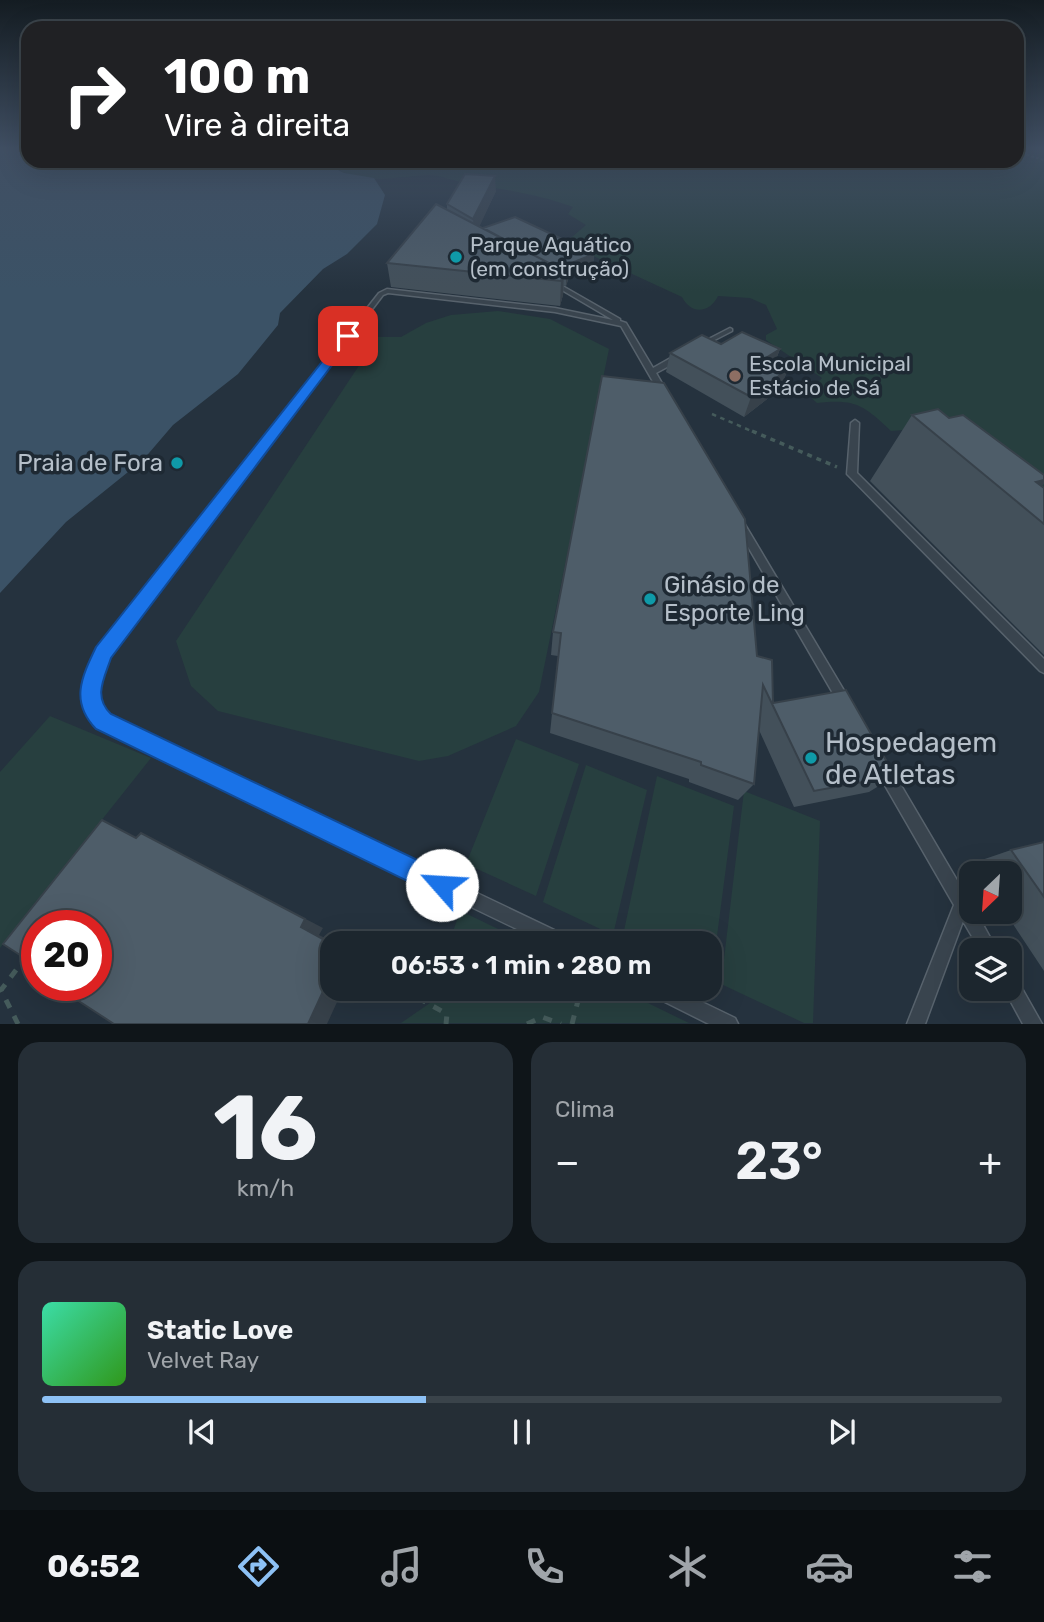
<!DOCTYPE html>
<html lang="pt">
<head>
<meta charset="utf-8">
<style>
	body { margin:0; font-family:Rubik,sans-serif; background:#252e36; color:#f1f3f6; height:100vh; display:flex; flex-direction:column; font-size:26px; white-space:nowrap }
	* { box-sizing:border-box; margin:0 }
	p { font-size:23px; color:#a0a5aa }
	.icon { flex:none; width:38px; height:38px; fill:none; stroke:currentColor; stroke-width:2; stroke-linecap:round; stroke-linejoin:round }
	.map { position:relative; height:1024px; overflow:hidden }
	.panel { display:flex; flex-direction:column; gap:18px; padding:18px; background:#0f1519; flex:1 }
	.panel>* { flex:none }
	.hud { position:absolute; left:21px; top:21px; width:1003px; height:147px; border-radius:21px; box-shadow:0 7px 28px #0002,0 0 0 2px #3a434a; background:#202124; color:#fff; overflow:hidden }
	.needle { width:46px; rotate:205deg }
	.buttons { position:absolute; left:959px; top:861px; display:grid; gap:14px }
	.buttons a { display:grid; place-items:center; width:63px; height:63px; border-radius:14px; background:#1c262e; box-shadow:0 7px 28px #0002,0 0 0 2px #3a434a; font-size:35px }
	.speed { position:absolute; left:21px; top:910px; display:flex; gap:14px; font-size:35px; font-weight:700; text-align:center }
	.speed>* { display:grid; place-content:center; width:91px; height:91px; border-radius:50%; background:#1c262e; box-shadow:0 7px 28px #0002,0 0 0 2px #3a434a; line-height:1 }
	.speed .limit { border:10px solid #d22; background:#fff; color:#111 }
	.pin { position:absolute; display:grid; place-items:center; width:60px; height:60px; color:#fff; margin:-30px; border-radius:14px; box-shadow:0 4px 10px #0006 }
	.me { position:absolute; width:77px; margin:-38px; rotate:296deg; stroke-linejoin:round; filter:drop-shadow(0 0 5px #0008) }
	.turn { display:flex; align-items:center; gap:24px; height:147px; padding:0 28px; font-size:32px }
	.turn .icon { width:91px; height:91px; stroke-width:2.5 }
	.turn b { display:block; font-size:49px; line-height:60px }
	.big { font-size:52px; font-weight:600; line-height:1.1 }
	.panel .card { flex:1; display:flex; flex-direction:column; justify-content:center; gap:10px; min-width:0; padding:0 24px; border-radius:21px; background:#252e36 }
	.panel .dial { align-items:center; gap:0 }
	.dial b { font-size:91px; line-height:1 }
	.song { display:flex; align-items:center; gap:21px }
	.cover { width:84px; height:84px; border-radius:10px; background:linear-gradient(135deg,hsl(160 70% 55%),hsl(110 70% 35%)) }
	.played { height:7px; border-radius:4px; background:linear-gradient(90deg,#8dc1f5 40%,#3a434a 40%) }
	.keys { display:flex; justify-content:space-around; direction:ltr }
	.heat { display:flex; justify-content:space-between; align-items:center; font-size:38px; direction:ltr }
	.panel .tiles { flex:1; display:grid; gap:18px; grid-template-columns:1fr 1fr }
	.card:last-child { grid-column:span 2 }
	.trip { position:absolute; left:320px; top:931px; width:402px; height:70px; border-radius:21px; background:#1c262e; box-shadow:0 7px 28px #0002,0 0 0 2px #3a434a; font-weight:600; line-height:70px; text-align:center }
	.menu { display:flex; height:112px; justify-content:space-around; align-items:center; background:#0b0f12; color:#a0a5aa }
	.menu .icon { width:49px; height:49px }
	.menu .current { color:#8dc1f5 }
	.menu b { font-size:32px; color:#f1f3f6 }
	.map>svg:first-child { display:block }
	.green { fill:#273f3f }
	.water { fill:#3b5266 }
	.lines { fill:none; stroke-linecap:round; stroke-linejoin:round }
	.lane-casing { stroke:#57626c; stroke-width:3 }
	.path-far3 { stroke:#455b5b; stroke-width:2; stroke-dasharray:2.5 2.5; stroke-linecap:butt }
	.path-far2 { stroke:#455b5b; stroke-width:2.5; stroke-dasharray:4.5 4.5; stroke-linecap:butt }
	.path-far1 { stroke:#455b5b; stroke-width:3.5; stroke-dasharray:5 5; stroke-linecap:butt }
	.path { stroke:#455b5b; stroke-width:5; stroke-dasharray:9 9; stroke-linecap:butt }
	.lane { fill:#39444e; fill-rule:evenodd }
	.wall { fill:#43505a }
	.shaded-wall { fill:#37414a }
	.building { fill:#4e5d69; stroke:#37414a; stroke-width:2 }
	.route { fill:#1a73e8; stroke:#114b97; stroke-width:2 }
	.culture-dot { fill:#0f9aa8; stroke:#1e2933; stroke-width:2.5 }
	.education-dot { fill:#8d6e63; stroke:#1e2933; stroke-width:2.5 }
	.labels { text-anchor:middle; stroke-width:7; stroke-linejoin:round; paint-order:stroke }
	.far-poi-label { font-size:21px; fill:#b5bfc9; stroke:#1e2933; text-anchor:start }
	.poi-label { font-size:24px; fill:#b5bfc9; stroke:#1e2933; text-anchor:end }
	.near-poi-label { font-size:28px; fill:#b5bfc9; stroke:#1e2933; text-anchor:start }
</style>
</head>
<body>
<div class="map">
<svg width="1044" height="1024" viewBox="0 0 1044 1024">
	<rect width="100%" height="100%" fill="#25323e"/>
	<path class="green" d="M 1017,147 L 1044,147 L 1044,520 L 905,430 L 891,431 C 863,405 856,399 817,403 L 807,394 L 822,378 L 766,340 L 766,335 L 777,329 L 766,305 L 750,298 L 718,296 C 710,313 691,315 682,297 L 565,243 L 586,225 L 568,214 L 573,207 C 537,194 499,189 461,182 C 451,180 439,175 429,175 C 404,176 354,187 334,165 L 341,161 L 504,161 L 558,165 L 714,161 L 1017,161 Z
		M 498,311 L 550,319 L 609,349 L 539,692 L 516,726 L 448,756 L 419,761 L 218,711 L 191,686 L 176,641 L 378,337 L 401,337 L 426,323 L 451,315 Z
		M 50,716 L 151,758 L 0,948 L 0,772 Z
		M 516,739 L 579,764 L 536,896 L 466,864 Z
		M 586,765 L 647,790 L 613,935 L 543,902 Z
		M 657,776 L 734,806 L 711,982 L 710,943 L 628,943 L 622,940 Z
		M 744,791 L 820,821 L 813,1023 L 804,1023 L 721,984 Z
		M 465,913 L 527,943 L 449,943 L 457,920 Z
		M 435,989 L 619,989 L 689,1023 L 401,1023 L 430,1003 Z"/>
	<path class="water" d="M 0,147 L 28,147 L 28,161 L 320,161 L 344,173 L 374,178 L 385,195 L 377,224 L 347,254 L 323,269 L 280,313 L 278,325 L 238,374 L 173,425 L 143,460 L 66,522 L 0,593 Z"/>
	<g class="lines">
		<g class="lane-casing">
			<path id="lane" d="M 552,280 L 620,319 L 620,321 L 626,323 L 653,368 L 676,355 L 682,355 L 682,359 L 656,373 L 667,392 L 666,394 L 663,394 L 659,392 L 621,326 L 555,312 L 388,293 L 383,295 L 107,657 C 97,680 90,696 108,717 L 569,937 L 571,943 L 546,943 L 98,727 C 76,698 85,679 99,649 L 379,293 L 387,289 L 555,308 L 613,320 L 550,283 L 549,282 Z
				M 730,328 L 732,329 L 732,331 L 703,346 L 701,347 L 697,345 Z
				M 855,420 L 859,423 L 857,473 L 1044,659 L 1044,673 L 1040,671 L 849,476 L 847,474 L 851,423 Z
				M 741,522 L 744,523 L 849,699 L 851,703 L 849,707 L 845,709 L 841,707 L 736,526 L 738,523 Z
				M 884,763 L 889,765 L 971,904 L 971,912 L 976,912 L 997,950 L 980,950 L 963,921 L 925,1024 L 907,1024 L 954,905 L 879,775 L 877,770 L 879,765 Z
				M 1010,976 L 1016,978 L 1042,1024 L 1023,1024 L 1004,989 L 1010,989 Z
				M 649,989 L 675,989 L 735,1018 L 738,1024 L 709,1024 L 651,995 Z"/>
		</g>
		<path class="path-far3" d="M 1017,152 L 1044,160"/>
		<path class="path-far2" d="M 712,414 L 756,433"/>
		<path class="path-far1" d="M 752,431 L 837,467"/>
		<path class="path" d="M 402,989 L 447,1014 L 446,1024
			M 18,1024 L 1,990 L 26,957
			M 527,1024 L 542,1017 L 561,1024
			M 572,1024 L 581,989"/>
		<use href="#lane" class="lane"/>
	</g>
	<path class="wall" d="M 496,191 L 479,226 L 483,228 L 594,254 L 593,266 L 569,277 L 566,286 L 564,285 L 563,295 L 560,306 L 391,287 L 387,263 L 447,209 L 447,204 Z
		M 721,344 L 780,349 L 775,362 L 788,369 L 780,389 L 744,417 L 666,372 L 670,353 Z
		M 912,415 L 949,418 L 1044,488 L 1044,655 L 870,481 Z
		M 553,632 L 757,656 L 773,703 L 895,776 L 869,792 L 794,807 L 759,730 L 754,784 L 738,800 L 689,782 L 689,779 L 550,733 L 558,656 L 551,655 Z
		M 1044,842 L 1044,971 L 1005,912 L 1010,912 L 1010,873 L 980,873 L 973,863 L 1011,850 Z"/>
	<path class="shaded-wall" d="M 495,176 L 496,191 L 475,236 L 473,219 Z
		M 594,254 L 593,266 L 569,277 L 566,286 L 566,274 L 569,264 Z
		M 564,271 L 563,295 L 560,306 L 561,281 Z
		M 780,349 L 772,369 L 766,358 Z
		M 788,369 L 780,389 L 744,417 L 751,397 Z
		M 1044,480 L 1044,484 L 1023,506 L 1036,482 Z
		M 141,833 L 323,928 L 319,935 L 335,943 L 332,944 L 301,927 Z
		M 332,972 L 332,989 L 343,989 L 327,1024 L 308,1024 Z"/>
	<path class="building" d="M 465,174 L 495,176 L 473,219 L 447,204 Z
		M 436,204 L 564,271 L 561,281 L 387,263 Z
		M 515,217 L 594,254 L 569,264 L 566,274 L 564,272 L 564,271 L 483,228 Z
		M 742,332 L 780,349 L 766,358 L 788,369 L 751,397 L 670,353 L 702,335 L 721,344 Z
		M 602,376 L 664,383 L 745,519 L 757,656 L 772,660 L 773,703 L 846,690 L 895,776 L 814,791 L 763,685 L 754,784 L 701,765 L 701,762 L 552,713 L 561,633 L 553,632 Z
		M 938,409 L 949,418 L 963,415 L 1044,475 L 1044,480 L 1036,482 L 1044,488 L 1044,524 L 912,415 Z
		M 102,820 L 136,838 L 141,833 L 305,919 L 301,927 L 332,944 L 332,972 L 308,1024 L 114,1024 L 54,985 L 96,985 L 96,926 L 37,926 L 37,966 L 3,944 Z
		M 1044,842 L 1044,897 L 1011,850 Z"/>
	<linearGradient id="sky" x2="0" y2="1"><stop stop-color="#141c22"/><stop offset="0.51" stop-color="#404f63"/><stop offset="1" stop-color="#404f63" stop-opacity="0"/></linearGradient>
	<rect width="1044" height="291" fill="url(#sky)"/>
	<path class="route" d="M 344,334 L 354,336 L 111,658 C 104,679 93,697 111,714 L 451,876 L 455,885 L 451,894 L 442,898 L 96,729 C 70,702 81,678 96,647 Z"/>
	<g class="culture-dot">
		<circle cx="456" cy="257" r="7"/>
		<circle cx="177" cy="463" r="7"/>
		<circle cx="650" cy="599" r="7"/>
		<circle cx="811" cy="758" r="7"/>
	</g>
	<circle class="education-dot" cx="735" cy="376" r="7"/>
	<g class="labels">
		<g class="far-poi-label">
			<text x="470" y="252">Parque Aquático<tspan x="470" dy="24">(em construção)</tspan></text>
			<text x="749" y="371">Escola Municipal<tspan x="749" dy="24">Estácio de Sá</tspan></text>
		</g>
		<g class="poi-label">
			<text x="163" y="471">Praia de Fora</text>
			<text x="664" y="593" text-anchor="start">Ginásio de<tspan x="664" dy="28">Esporte Ling</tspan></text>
		</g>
		<g class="near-poi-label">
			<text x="825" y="752">Hospedagem<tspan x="825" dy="32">de Atletas</tspan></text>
		</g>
	</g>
</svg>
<div class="buttons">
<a><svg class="needle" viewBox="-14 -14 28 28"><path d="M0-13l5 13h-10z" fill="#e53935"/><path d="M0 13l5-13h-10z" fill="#a0a5aa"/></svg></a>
<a><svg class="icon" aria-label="layers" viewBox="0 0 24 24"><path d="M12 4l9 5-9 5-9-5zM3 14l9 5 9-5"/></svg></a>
</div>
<div class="speed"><div class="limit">20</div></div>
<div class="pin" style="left:348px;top:336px;background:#d93025"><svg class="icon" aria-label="arrive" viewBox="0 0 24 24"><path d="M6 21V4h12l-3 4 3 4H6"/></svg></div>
<svg class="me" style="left:442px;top:885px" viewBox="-20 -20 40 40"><circle r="19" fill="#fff"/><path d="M0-13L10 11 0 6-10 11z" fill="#1a73e8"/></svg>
<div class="trip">06:53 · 1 min · 280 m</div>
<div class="hud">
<div class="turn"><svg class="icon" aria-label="right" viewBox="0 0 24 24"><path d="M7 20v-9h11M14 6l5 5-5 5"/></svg><div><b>100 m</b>Vire à direita</div></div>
</div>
</div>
<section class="panel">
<div class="tiles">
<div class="card dial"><b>16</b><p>km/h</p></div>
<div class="card"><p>Clima</p>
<div class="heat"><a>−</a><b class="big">23°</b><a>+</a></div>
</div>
<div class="card">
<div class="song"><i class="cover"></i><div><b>Static Love</b><p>Velvet Ray</p></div></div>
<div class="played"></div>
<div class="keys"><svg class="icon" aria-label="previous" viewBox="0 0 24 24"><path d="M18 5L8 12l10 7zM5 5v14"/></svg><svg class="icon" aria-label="pause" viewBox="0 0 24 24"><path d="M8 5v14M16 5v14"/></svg><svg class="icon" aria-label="next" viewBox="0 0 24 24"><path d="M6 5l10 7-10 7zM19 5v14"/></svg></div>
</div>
</div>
</section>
<nav class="menu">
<b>06:52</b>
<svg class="icon current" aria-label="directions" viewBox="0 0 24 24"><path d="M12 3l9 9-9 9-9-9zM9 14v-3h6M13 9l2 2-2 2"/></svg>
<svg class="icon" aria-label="music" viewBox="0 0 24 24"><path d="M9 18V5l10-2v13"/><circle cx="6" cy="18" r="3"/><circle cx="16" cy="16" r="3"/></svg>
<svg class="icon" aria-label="phone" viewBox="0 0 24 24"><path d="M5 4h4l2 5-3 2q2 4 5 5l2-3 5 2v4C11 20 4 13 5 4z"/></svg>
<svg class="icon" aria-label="climate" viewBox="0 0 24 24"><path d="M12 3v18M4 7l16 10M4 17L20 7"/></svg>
<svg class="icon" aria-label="car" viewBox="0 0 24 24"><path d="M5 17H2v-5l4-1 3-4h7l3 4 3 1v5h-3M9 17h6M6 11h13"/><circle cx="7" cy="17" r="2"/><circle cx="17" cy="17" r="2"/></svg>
<svg class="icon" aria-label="filters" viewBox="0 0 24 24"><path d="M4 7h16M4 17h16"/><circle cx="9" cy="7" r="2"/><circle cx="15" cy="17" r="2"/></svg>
</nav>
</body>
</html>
